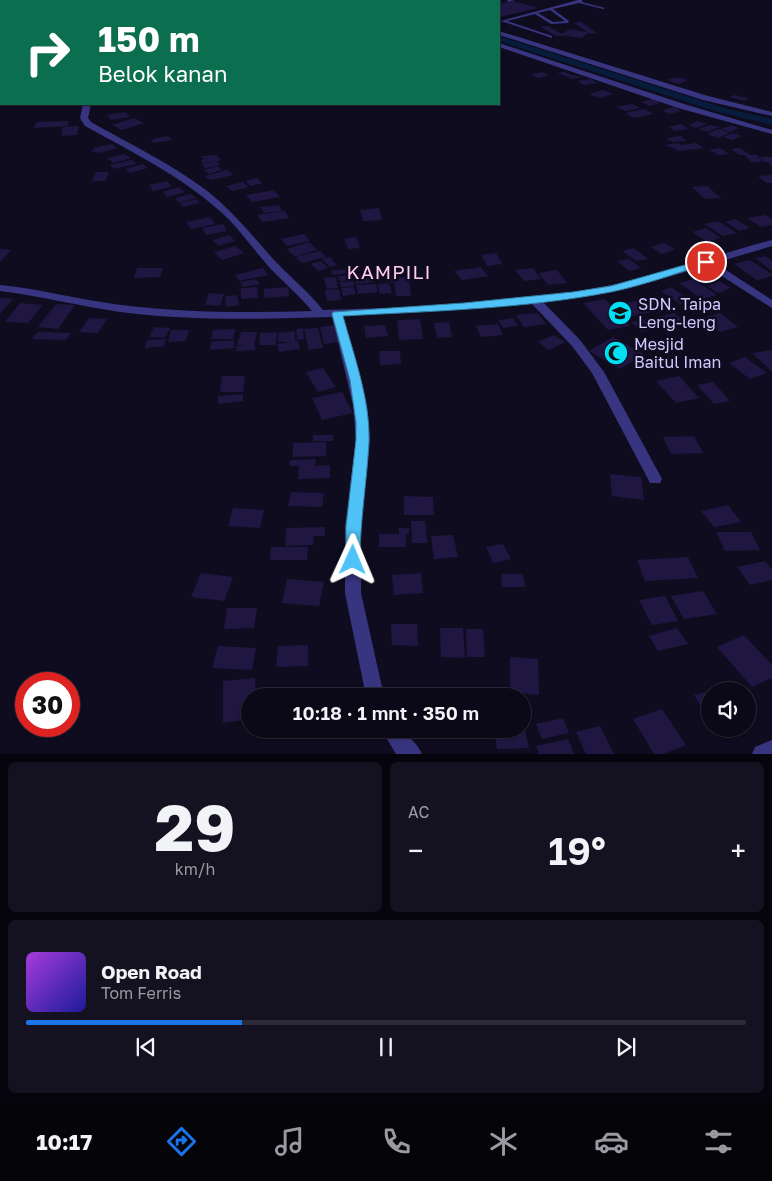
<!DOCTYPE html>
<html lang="id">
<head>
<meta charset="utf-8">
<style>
	body { margin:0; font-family:"Golos Text",sans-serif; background:#141220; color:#f1f3f6; height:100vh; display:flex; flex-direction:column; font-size:19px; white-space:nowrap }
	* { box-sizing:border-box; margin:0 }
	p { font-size:16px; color:#9a9aa1 }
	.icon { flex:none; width:28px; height:28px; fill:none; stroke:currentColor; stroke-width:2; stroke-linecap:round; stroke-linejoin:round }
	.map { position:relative; height:754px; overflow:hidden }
	.details { display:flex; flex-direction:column; gap:8px; padding:8px; background:#06050d; flex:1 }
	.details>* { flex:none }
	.top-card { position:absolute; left:0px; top:0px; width:500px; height:105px; box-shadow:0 1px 4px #0004,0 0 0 1px #2b2a36; background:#0b6e4f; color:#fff; overflow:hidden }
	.controls { position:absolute; left:701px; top:682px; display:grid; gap:10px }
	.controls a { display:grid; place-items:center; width:55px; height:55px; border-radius:50%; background:#0b0917; box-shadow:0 1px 4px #0004,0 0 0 1px #2b2a36; font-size:25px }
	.speed { position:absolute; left:15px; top:672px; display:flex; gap:10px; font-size:25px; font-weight:700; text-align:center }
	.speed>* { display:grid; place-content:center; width:65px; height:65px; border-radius:50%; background:#0b0917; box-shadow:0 1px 4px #0004,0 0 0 1px #2b2a36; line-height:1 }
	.speed .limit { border:8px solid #d22; background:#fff; color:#111 }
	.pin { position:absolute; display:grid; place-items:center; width:42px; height:42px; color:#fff; margin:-21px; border:2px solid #fff; border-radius:50%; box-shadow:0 1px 5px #0007 }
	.me { position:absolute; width:55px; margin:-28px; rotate:1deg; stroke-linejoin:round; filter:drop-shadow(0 0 4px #0008) }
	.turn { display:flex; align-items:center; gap:18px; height:105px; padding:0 15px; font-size:22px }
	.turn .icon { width:65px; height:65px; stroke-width:2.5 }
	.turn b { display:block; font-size:35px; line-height:42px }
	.big { font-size:38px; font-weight:600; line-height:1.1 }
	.details .widget { flex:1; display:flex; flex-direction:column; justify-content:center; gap:8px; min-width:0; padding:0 18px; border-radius:8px; background:#141220 }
	.details .dial { align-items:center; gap:0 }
	.dial b { font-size:65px; line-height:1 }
	.song { display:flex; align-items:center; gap:15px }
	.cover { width:60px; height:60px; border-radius:8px; background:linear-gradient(135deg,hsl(280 70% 55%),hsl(240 70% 35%)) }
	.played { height:5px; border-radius:2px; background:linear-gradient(90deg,#1a73e8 30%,#2b2a36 30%) }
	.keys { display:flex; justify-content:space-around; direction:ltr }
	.heat { display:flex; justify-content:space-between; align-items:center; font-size:28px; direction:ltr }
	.details .tiles { flex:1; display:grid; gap:8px; grid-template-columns:1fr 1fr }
	.widget:last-child { grid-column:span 2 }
	.trip { position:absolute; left:241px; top:688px; width:290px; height:50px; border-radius:25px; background:#0b0917; box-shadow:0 1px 4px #0004,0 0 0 1px #2b2a36; font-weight:600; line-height:50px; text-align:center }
	.dock { display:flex; height:80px; justify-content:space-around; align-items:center; background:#040409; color:#9a9aa1 }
	.dock .icon { width:35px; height:35px }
	.dock .on { color:#1a73e8 }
	.dock b { font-size:22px; color:#f1f3f6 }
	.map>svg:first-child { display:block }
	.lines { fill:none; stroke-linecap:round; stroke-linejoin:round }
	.canal { fill:#071c3d; fill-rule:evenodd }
	.building { fill:#1f1741 }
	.lane { fill:#373580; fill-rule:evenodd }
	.street { fill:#373580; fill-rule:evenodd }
	.route { fill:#4fc3f7; stroke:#337fa1 }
	.labels { text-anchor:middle; stroke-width:5; stroke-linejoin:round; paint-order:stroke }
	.poi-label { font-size:16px; fill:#cfcaff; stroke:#0f0c1f; text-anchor:start }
	.quarter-label { font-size:19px; letter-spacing:1px; fill:#ffcced; stroke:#0f0c1f }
</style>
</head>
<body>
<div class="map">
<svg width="772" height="754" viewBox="0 0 772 754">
	<rect width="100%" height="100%" fill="#0f0c1f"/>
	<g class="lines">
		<path class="canal" d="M 379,0 L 389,0 L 390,1 L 380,1 Z
			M 499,36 L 724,108 L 772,119 L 772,125 L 718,112 L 499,41 Z"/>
	</g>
	<path class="building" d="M 513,1 L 539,8 L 499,17 L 499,4 Z
		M 581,22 L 598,34 L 588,33 L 581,38 L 562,35 L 564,36 L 556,36 L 541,27 L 548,26 L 562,34 L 570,29 L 587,32 L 574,23 Z
		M 542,72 L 549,76 L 537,78 L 530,74 Z
		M 564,72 L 572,75 L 582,77 L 573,79 L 557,73 Z
		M 677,77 L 688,80 L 678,84 L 667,80 Z
		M 591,79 L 597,83 L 584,85 L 577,81 Z
		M 603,90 L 613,94 L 600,98 L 589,94 Z
		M 735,95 L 749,99 L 744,101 L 729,97 Z
		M 652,99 L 660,103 L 650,106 L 641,102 Z
		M 632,104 L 641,108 L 625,111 L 616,107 Z
		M 674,107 L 681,111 L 669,114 L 662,110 Z
		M 644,109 L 653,114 L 634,118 L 625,113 Z
		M 126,112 L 130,117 L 111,120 L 107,115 Z
		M 134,118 L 144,123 L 122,130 L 112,125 Z
		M 69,121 L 67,126 L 34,128 L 37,122 Z
		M 698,121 L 707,124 L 697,128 L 688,125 Z
		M 681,124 L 689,129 L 675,131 L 668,127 Z
		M 710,125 L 719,127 L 708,132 L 699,129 Z
		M 731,125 L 739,128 L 730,132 L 721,129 Z
		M 79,126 L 77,135 L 62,136 L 62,127 Z
		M 719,129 L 730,133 L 718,138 L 707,134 Z
		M 733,133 L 742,136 L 732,140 L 723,137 Z
		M 168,136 L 172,140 L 154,143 L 150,140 Z
		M 681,136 L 687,141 L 672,142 L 666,138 Z
		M 678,143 L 682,145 L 696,143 L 704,148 L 680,151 L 665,145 Z
		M 112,144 L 117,148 L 99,153 L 90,151 L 95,149 L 93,148 Z
		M 720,148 L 729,154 L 718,155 L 709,150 Z
		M 740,148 L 750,155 L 757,155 L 762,162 L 751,162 L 745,155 L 739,155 L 731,149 Z
		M 125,154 L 131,158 L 113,163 L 107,158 Z
		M 216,155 L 221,160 L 217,161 L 220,165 L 205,168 L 202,164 L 214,161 L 203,163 L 201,160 L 210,158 L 203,159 L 202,156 Z
		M 759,157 L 772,157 L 772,167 L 768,162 L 764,162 Z
		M 132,160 L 136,164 L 114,169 L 110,165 Z
		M 143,164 L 148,168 L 130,173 L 125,169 Z
		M 217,166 L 222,170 L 209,174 L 204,170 Z
		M 227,170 L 234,175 L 210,180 L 205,176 Z
		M 96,172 L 109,172 L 105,181 L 92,181 Z
		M 772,175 L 772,183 L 766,183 L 758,176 Z
		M 257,178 L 263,183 L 251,186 L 245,181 Z
		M 167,181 L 171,187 L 153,191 L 149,185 Z
		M 243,182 L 249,187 L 232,191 L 226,186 Z
		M 707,186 L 721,198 L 705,199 L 692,187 Z
		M 179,187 L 185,192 L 167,197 L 163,192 Z
		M 274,190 L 280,197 L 252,202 L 246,195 Z
		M 191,194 L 196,198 L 179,203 L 175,198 Z
		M 197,199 L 200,203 L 183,207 L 180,203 Z
		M 279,205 L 282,211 L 264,213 L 261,207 Z
		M 379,208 L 382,220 L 363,221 L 360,210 Z
		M 285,211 L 289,218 L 262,222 L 258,215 Z
		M 765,215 L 772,219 L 772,225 L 761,227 L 747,218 Z
		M 210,217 L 215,224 L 191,229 L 186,222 Z
		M 735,219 L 750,228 L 740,231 L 725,222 Z
		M 718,221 L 737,233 L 723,236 L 704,224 Z
		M 223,224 L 227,231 L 206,235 L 202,228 Z
		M 706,228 L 721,238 L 707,242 L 692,232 Z
		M 304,234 L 310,241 L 287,246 L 281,239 Z
		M 229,235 L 235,241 L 219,246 L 212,240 Z
		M 356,237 L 360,248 L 348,249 L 344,239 Z
		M 309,242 L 317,250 L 295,257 L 287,249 Z
		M 664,243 L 675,249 L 662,254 L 651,247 Z
		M 235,246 L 244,253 L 222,260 L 214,252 Z
		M 634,248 L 648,259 L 636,261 L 622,251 Z
		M 0,249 L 11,250 L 0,262 Z
		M 320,251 L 326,257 L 302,263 L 296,257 Z
		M 496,253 L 502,264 L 487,266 L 481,255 Z
		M 765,256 L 772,261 L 772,271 L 755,258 Z
		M 330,257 L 337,265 L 330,267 L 322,259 Z
		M 629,259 L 641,268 L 629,271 L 617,261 Z
		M 750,260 L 772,274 L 772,276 L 757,280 L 734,264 Z
		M 321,261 L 328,268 L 318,271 L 311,264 Z
		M 481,267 L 488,276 L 462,280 L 454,271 Z
		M 137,268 L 163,268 L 160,277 L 134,278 Z
		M 263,268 L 268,275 L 239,281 L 235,275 Z
		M 533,268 L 541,279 L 524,281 L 515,270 Z
		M 347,269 L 348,273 L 332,275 L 331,271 Z
		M 557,270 L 567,283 L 548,285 L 538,273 Z
		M 353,274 L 360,274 L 361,278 L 372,277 L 374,282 L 356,284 Z
		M 706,274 L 717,281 L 705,285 L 694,278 Z
		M 350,275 L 352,280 L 340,281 L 338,276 Z
		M 336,277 L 338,288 L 327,289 L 324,278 Z
		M 410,277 L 411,281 L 409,282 L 411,296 L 396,296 L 394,282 L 391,283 L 390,278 Z
		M 256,279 L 260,284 L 243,287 L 240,282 Z
		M 694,279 L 717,295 L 702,299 L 679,283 Z
		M 353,281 L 354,286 L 341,287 L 339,282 Z
		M 720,281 L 731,288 L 718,293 L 707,286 Z
		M 389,283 L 392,293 L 380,294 L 378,284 Z
		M 376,284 L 378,292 L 358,294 L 356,285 Z
		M 257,287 L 258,298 L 241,299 L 241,288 Z
		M 288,287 L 289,296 L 264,298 L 264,289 Z
		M 354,287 L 356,294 L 343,296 L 341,288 Z
		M 671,287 L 690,300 L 680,304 L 661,291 Z
		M 339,289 L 341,300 L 327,301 L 325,290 Z
		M 209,293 L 224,294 L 220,306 L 205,305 Z
		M 237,295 L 239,305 L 226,307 L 225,296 Z
		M 659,296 L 672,308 L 623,318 L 630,326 L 608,330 L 583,303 L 605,299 L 611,306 Z
		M 0,298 L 13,299 L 0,314 Z
		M 20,303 L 43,305 L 28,323 L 5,322 Z
		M 56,304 L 75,305 L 58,329 L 38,327 Z
		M 538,313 L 546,324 L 524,327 L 516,315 Z
		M 674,313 L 686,322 L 669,327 L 658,317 Z
		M 720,313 L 738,327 L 720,332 L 702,318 Z
		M 655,317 L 666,327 L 641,332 L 632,322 Z
		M 89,318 L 107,319 L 98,333 L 79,332 Z
		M 513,318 L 518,326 L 503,328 L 498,320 Z
		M 420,319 L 423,339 L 399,340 L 397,320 Z
		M 449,322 L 452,337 L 437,338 L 434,323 Z
		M 498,324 L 503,335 L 481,337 L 476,326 Z
		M 335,325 L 339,342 L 324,344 L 320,327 Z
		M 385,325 L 388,336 L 366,338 L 364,326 Z
		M 154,327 L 170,328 L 165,338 L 149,337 Z
		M 303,328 L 304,339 L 297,340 L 296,329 Z
		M 318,328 L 323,348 L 309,350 L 304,329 Z
		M 235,329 L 233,339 L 211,339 L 213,330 Z
		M 171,330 L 189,330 L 186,341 L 168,342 Z
		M 295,331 L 295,341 L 298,341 L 300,349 L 279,352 L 277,344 L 293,342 L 278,342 L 278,333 Z
		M 37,332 L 71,333 L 66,340 L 32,339 Z
		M 241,332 L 257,332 L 254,345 L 255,345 L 255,350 L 236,351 L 236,346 L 247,346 L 237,345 Z
		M 277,332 L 276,345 L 259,345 L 260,333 Z
		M 554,335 L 565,342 L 549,350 L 538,342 Z
		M 613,337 L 644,354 L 620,369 L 589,351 Z
		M 166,339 L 164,346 L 145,348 L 147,340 Z
		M 234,340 L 234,348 L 210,350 L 211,342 Z
		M 772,350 L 772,372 L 752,353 Z
		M 379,351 L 400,351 L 401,364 L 380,365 Z
		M 745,357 L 767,373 L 750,379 L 729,363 Z
		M 323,368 L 336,387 L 318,392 L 306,372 Z
		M 222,376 L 245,376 L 243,392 L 220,392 Z
		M 679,376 L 699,398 L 676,403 L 656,381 Z
		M 713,382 L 730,401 L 714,404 L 697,385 Z
		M 342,392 L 353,413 L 322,420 L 312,398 Z
		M 243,394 L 243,401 L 218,404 L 218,396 Z
		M 313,435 L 333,435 L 333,441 L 313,441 Z
		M 694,436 L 703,453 L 671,454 L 663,437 Z
		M 326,442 L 326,456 L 293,457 L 293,443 Z
		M 316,459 L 315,466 L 330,465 L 330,478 L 298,479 L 299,466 L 289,466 L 290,460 Z
		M 610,474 L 641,477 L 644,500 L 612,496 Z
		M 291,492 L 324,493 L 322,507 L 288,506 Z
		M 404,496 L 433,497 L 434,515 L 404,515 Z
		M 728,505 L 741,522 L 714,527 L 701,511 Z
		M 233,508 L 264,510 L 260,528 L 228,526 Z
		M 411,521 L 425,521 L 427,543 L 412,543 Z
		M 325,527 L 325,536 L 314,536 L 313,545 L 285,546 L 286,528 Z
		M 399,528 L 409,528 L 409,534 L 406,534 L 406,547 L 379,547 L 379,534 L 399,534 Z
		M 716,532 L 751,532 L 760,550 L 725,551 Z
		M 453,535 L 458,557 L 434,559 L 431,536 Z
		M 503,544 L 511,559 L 493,563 L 486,547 Z
		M 271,547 L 308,547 L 307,560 L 270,560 Z
		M 688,557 L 698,578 L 645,581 L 637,560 Z
		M 765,561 L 772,570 L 772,580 L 750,585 L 737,567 Z
		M 201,573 L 233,577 L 224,601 L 191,597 Z
		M 421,573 L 423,593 L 394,595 L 392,575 Z
		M 501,574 L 523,574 L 525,587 L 502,587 Z
		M 287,579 L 324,582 L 319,606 L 282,603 Z
		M 703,591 L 717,614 L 684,619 L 671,596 Z
		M 665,596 L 678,621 L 652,625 L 639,600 Z
		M 227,608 L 257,608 L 254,628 L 224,629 Z
		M 391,624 L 417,624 L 418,646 L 392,645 Z
		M 440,628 L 463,628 L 465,658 L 441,657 Z
		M 677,628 L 688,644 L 658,651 L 649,636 Z
		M 466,629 L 483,629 L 485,657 L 467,657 Z
		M 744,635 L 772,665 L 772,678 L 752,687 L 717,647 Z
		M 308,645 L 308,666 L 276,667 L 278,646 Z
		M 218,646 L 256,648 L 252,670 L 212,668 Z
		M 510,657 L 538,659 L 539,695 L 510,692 Z
		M 255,678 L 256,696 L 250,696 L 250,719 L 223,723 L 223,681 Z
		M 726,686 L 729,691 L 710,691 L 710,721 L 694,695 Z
		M 662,709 L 686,745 L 663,754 L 654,754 L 633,719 Z
		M 522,717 L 529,748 L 497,749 L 494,729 L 522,729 Z
		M 563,718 L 569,733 L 542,739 L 536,724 Z
		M 600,726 L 614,754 L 586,754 L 576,732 Z
		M 445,729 L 472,729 L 472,738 L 445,735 Z
		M 568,739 L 574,754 L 539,754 L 536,746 Z"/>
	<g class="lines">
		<path class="lane" d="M 453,0 L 490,0 L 453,1 Z
			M 508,0 L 515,0 L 507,2 Z
			M 578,0 L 582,0 L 582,2 L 605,8 L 603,9 L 579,3 L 553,9 L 569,21 L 568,23 L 551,24 L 535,14 L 507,21 L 552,36 L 552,38 L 501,21 ZM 550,10 L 565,21 L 553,22 L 538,13 Z"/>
		<path class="street" d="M 363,0 L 371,0 L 372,1 L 364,1 Z
			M 0,24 L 1,24 L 1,28 L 0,28 Z
			M 499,31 L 708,96 L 772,112 L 772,116 L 703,100 L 499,35 Z
			M 499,43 L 684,104 L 772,130 L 772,134 L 678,108 L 499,47 Z
			M 0,57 L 1,57 L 1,61 L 0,61 Z
			M 83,104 L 91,104 L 88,118 L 91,122 C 130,144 171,164 206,190 C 233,211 253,237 275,261 C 291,278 309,292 323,310 C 419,307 518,305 611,285 C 666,274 718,254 772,240 L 772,246 L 715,263 L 772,300 L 772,308 L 706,266 L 630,288 L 543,302 L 580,340 L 604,372 L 662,479 L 660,483 L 650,483 L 648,479 L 592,373 L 572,346 L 532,304 L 343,316 L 367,405 L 370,440 L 361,527 L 361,593 L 384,696 L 366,696 L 345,593 L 345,527 L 356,440 L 353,405 L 332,317 C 262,319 190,321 120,312 C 80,306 40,296 0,291 L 0,285 C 41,289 80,300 121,305 C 184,313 248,313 312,311 C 299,295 283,282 269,267 C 253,249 239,228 221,212 C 181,176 132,152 85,126 L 80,118 Z
			M 381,729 L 401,729 C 408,737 418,744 422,754 L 396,754 Z
			M 772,740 L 772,754 L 752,754 L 755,747 Z"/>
	</g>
	<path class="route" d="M 706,259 L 710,260 L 710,263 C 677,273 644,285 611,292 C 523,309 432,311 343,316 C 354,356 370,399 369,441 C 367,481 360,520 360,560 L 358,564 L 353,566 L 348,564 L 346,560 L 346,527 L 356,440 L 356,422 L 350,380 L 332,314 L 333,312 L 464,303 L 573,292 L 611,286 Z"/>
	<defs>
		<g id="school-disc" transform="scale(1.25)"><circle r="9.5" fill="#00e0f5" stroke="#0f0c1f"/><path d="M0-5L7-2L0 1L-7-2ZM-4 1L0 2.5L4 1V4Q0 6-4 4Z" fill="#111"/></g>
		<g id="mosque-disc" transform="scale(1.25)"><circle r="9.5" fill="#00e0f5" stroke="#0f0c1f"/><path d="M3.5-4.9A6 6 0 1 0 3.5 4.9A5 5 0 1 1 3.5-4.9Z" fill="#111"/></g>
	</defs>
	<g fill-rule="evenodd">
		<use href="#school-disc" x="620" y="313"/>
		<use href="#mosque-disc" x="616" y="353"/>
	</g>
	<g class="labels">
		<g class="poi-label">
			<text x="638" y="310">SDN. Taipa<tspan x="638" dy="18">Leng-leng</tspan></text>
			<text x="634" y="350">Mesjid<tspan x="634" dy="18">Baitul Iman</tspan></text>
		</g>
		<g class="quarter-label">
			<text x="389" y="279">KAMPILI</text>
		</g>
	</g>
</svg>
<div class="controls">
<a><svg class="icon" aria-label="sound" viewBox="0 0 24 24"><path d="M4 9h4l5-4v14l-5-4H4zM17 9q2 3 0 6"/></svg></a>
</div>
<div class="speed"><div class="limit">30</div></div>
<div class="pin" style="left:706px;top:262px;background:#d93025"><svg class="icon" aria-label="arrive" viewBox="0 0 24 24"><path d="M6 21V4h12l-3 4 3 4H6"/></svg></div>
<svg class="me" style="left:353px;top:560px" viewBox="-20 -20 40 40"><path d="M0-17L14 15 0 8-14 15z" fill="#4fc3f7" stroke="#fff" stroke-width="4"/></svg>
<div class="trip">10:18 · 1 mnt · 350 m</div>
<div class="top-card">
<div class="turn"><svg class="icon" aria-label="right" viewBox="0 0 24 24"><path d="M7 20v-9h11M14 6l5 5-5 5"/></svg><div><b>150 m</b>Belok kanan</div></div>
</div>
</div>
<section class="details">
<div class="tiles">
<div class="widget dial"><b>29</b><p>km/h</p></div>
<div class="widget"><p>AC</p>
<div class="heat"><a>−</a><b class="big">19°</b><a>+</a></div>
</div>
<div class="widget">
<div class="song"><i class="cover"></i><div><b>Open Road</b><p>Tom Ferris</p></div></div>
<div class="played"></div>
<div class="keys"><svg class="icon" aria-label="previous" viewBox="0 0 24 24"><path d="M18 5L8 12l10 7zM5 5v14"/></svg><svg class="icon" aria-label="pause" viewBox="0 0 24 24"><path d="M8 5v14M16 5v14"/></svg><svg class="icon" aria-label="next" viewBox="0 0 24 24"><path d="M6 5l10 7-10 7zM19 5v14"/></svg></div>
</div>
</div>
</section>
<nav class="dock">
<b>10:17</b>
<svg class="icon on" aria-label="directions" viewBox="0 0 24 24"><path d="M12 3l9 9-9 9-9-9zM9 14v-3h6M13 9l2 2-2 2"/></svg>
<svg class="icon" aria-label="music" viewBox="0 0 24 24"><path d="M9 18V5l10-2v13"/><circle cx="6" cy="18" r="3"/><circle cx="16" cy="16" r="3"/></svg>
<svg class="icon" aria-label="phone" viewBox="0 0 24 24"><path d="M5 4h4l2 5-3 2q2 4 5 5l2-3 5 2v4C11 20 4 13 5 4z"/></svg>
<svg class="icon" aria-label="climate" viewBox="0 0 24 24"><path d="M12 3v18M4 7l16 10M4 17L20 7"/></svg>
<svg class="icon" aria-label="car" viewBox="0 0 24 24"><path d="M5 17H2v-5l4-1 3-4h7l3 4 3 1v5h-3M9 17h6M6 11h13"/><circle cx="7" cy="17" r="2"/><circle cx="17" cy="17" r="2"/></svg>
<svg class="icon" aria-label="filters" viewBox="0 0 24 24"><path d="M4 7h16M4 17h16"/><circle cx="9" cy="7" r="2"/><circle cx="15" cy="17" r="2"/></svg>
</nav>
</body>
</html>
